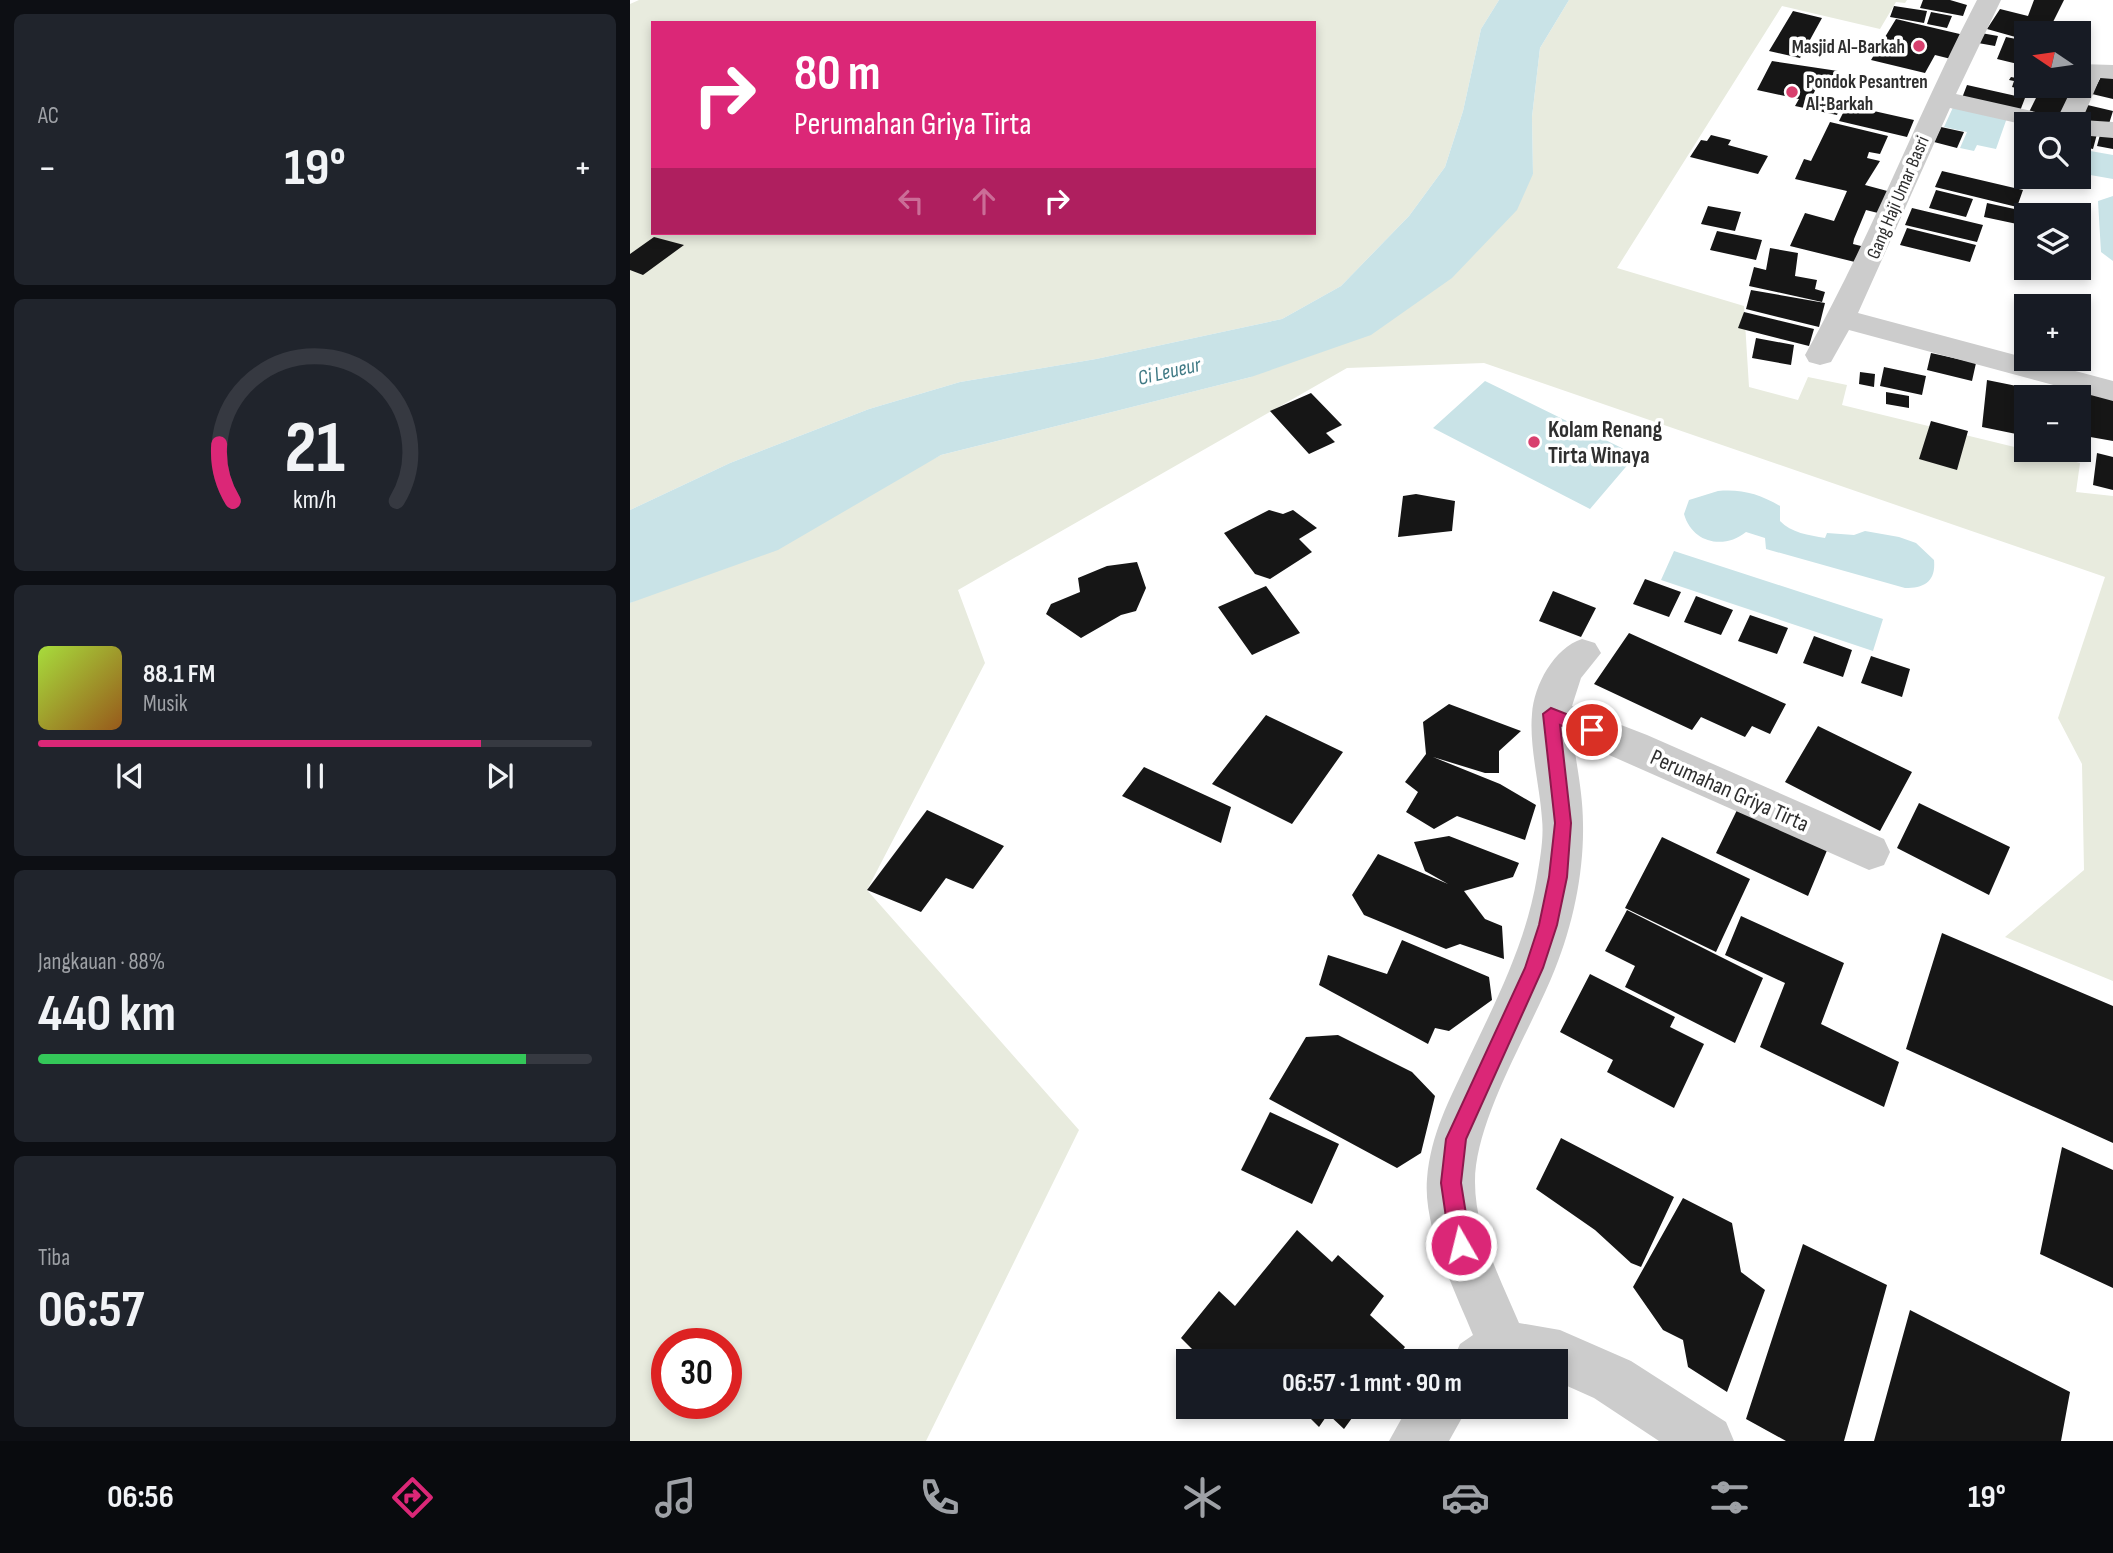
<!DOCTYPE html>
<html lang="id">
<head>
<meta charset="utf-8">
<style>
	body { margin:0; font-family:"Sofia Sans Condensed",sans-serif; background:#20242c; color:#f1f3f6; height:100vh; display:flex; flex-direction:column; font-size:26px; white-space:nowrap }
	* { box-sizing:border-box; margin:0 }
	p { font-size:23px; color:#9ea1a6 }
	.icon { flex:none; width:38px; height:38px; fill:none; stroke:currentColor; stroke-width:2; stroke-linecap:round; stroke-linejoin:round }
	.map { position:relative; flex:1; overflow:hidden }
	.details { display:flex; flex-direction:column; gap:14px; padding:14px; background:#0d0f14; width:630px }
	.details>* { flex:none }
	.hud { position:absolute; left:21px; top:21px; width:665px; height:214px; border-radius:0px; box-shadow:0 4px 10px #0003; background:#db2777; color:#fff; overflow:hidden }
	.needle { width:46px; rotate:283deg }
	.controls { position:absolute; left:1384px; top:21px; display:grid; gap:14px }
	.controls a { display:grid; place-items:center; width:77px; height:77px; border-radius:0px; background:#171b24; box-shadow:0 4px 10px #0003; font-size:35px }
	.speed { position:absolute; left:21px; top:1328px; display:flex; gap:14px; font-size:35px; font-weight:700; text-align:center }
	.speed>* { display:grid; place-content:center; width:91px; height:91px; border-radius:50%; background:#171b24; box-shadow:0 4px 10px #0003; line-height:1 }
	.speed .limit { border:10px solid #d22; background:#fff; color:#111 }
	.pin { position:absolute; display:grid; place-items:center; width:60px; height:60px; color:#fff; margin:-30px; border:4px solid #fff; border-radius:50%; box-shadow:0 2px 7px #0007 }
	.me { position:absolute; width:77px; margin:-38px; rotate:352deg; stroke-linejoin:round; filter:drop-shadow(0 0 5px #0008) }
	.turn { display:flex; align-items:center; gap:24px; height:147px; padding:0 28px; font-size:32px }
	.turn .icon { width:91px; height:91px; stroke-width:2.5 }
	.turn b { display:block; font-size:49px; line-height:60px }
	.lanes { display:flex; align-items:center; height:66px; padding:0 28px; background:#0003; justify-content:center; gap:35px; direction:ltr }
	.lanes .off { opacity:.35 }
	.big { font-size:52px; font-weight:700; line-height:1.1 }
	.details .card { flex:1; display:flex; flex-direction:column; justify-content:center; gap:10px; min-width:0; padding:0 24px; border-radius:10px; background:#20242c }
	.details .dial { align-items:center; gap:0 }
	.dial svg { height:182px; overflow:visible; fill:none; stroke:#363941; stroke-width:7; stroke-linecap:round; text-anchor:middle }
	.dial text { fill:#f1f3f6; stroke:none }
	.song { display:flex; align-items:center; gap:21px }
	.cover { width:84px; height:84px; border-radius:10px; background:linear-gradient(135deg,hsl(80 70% 55%),hsl(30 70% 35%)) }
	.played { height:7px; border-radius:4px; background:linear-gradient(90deg,#db2777 80%,#363941 80%) }
	.keys { display:flex; justify-content:space-around; direction:ltr }
	.heat { display:flex; justify-content:space-between; align-items:center; font-size:38px; direction:ltr }
	.charge { height:10px; border-radius:5px; background:linear-gradient(90deg,#34c759 88%,#363941 0) }
	.trip { position:absolute; left:546px; top:1349px; width:392px; height:70px; border-radius:0px; background:#171b24; box-shadow:0 4px 10px #0003; font-weight:700; line-height:70px; text-align:center }
	.dock { display:flex; height:112px; justify-content:space-around; align-items:center; background:#090b0e; color:#9ea1a6 }
	.dock .icon { width:49px; height:49px }
	.dock .selected { color:#db2777 }
	.dock b { font-size:32px; color:#f1f3f6 }
	main { display:flex; flex:1; min-height:0 }
	.map>svg:first-child { display:block }
	.green { fill:#e8ebde; fill-rule:evenodd }
	.water { fill:#c9e3e7 }
	.building { fill:#161616 }
	.lines { fill:none; stroke-linecap:round; stroke-linejoin:round }
	.minor { fill:#ccc; fill-rule:evenodd }
	.route { fill:#db2777; stroke:#8e194d; stroke-width:2 }
	.poi-dot { fill:#d8406e; stroke:#fff; stroke-width:2.5 }
	.labels { text-anchor:middle; stroke-width:7; stroke-linejoin:round; paint-order:stroke }
	.far-poi-label { font-size:19px; font-weight:bold; fill:#2f2f2f; stroke:#fff; text-anchor:end }
	.far-street-label { font-size:19px; fill:#2f2f2f; stroke:#fff }
	.far-water-label { font-size:21px; font-style:italic; fill:#407a85; stroke:#fff }
	.poi-label { font-size:23px; font-weight:bold; fill:#2f2f2f; stroke:#fff; text-anchor:start }
	.street-label { font-size:23px; fill:#2f2f2f; stroke:#fff }
</style>
</head>
<body>
<main>
<section class="details">
<div class="card"><p>AC</p>
<div class="heat"><a>−</a><b class="big">19°</b><a>+</a></div>
</div>
<div class="card dial"><svg viewBox="0 0 100 80">
<path d="M14 69A42 42 0 1 1 86 69"/>
<path d="M14 69A42 42 0 0 1 8 44" stroke="#db2777"/>
<text x="50" y="56" font-size="32" font-weight="700">21</text>
<text x="50" y="72" font-size="11">km/h</text>
</svg></div>
<div class="card">
<div class="song"><i class="cover"></i><div><b>88.1 FM</b><p>Musik</p></div></div>
<div class="played"></div>
<div class="keys"><svg class="icon" aria-label="previous" viewBox="0 0 24 24"><path d="M18 5L8 12l10 7zM5 5v14"/></svg><svg class="icon" aria-label="pause" viewBox="0 0 24 24"><path d="M8 5v14M16 5v14"/></svg><svg class="icon" aria-label="next" viewBox="0 0 24 24"><path d="M6 5l10 7-10 7zM19 5v14"/></svg></div>
</div>
<div class="card"><p>Jangkauan · 88%</p><b class="big">440 km</b><div class="charge"></div></div>
<div class="card"><p>Tiba</p><b class="big">06:57</b></div>
</section>
<div class="map">
<svg width="1483" height="1441" viewBox="0 0 1483 1441">
	<rect width="100%" height="100%" fill="#fff"/>
	<path class="green" d="M 9,0 L 869,0 L 851,29 L 833,111 L 815,167 L 779,216 L 711,286 L 652,319 L 466,359 L 330,382 L 239,409 L 100,463 L 0,510 L 0,4 ZM 23,23 L 684,23 L 684,233 L 23,233 Z
		M 939,0 L 1277,0 L 1275,3 L 1266,2 L 1250,29 L 1152,6 L 987,268 L 1114,306 L 1119,387 L 1168,400 L 1178,377 L 1217,385 L 1212,405 L 1450,463 L 1446,492 L 1483,496 L 1483,981 L 1375,937 L 1454,870 L 1452,764 L 1428,718 L 1475,577 L 854,363 L 717,368 L 328,590 L 355,663 L 237,890 L 449,1130 L 296,1441 L 0,1441 L 0,603 L 250,487 L 311,455 L 621,377 L 903,174 L 902,117 L 910,48 ZM 37,1344 L 96,1344 L 96,1404 L 37,1404 Z"/>
	<path class="water" d="M 869,0 L 939,0 L 910,48 L 902,117 L 903,174 L 887,210 L 822,278 L 741,335 L 621,377 L 311,455 L 148,550 L 0,603 L 0,510 L 100,463 L 239,409 L 330,382 L 466,359 L 652,319 L 711,286 L 779,216 L 815,167 L 833,111 L 851,29 Z
		M 1325,103 L 1378,115 L 1366,149 L 1347,145 L 1344,151 L 1330,148 L 1337,132 L 1314,127 Z
		M 1449,149 L 1483,155 L 1483,179 L 1449,173 Z
		M 1483,196 L 1483,261 L 1471,252 L 1468,201 Z
		M 855,381 L 1006,455 L 960,509 L 803,428 Z
		M 1088,491 C 1112,489 1129,494 1150,506 L 1150,521 C 1161,533 1179,535 1195,538 L 1197,533 L 1224,535 L 1235,531 L 1269,537 L 1286,543 L 1304,560 C 1306,581 1295,588 1275,588 L 1136,549 L 1135,538 L 1116,532 C 1094,550 1062,543 1054,514 L 1059,500 Z
		M 1044,551 L 1253,619 L 1243,651 L 1031,580 Z"/>
	<path class="building" d="M 1293,0 L 1320,0 L 1337,5 L 1333,16 L 1290,8 Z
		M 1404,0 L 1434,0 L 1423,22 L 1419,21 L 1412,33 L 1396,33 L 1396,40 L 1357,29 L 1370,9 L 1398,16 Z
		M 1264,6 L 1297,11 L 1294,23 L 1260,17 Z
		M 1163,11 L 1192,18 L 1170,58 L 1139,51 Z
		M 1301,12 L 1322,16 L 1317,28 L 1297,24 Z
		M 1266,19 L 1334,35 L 1321,59 L 1305,55 L 1295,73 L 1241,60 Z
		M 1351,33 L 1368,36 L 1365,46 L 1348,43 Z
		M 1376,37 L 1396,41 L 1396,66 L 1367,59 Z
		M 1142,61 L 1208,71 L 1206,77 L 1216,79 L 1212,89 L 1188,84 L 1183,95 L 1213,101 L 1207,115 L 1165,106 L 1169,99 L 1127,90 Z
		M 1388,73 L 1396,75 L 1396,86 L 1410,86 L 1407,93 L 1382,87 L 1384,81 L 1379,80 L 1381,77 L 1386,78 Z
		M 1473,73 L 1483,75 L 1483,99 L 1462,94 Z
		M 1449,82 L 1455,83 L 1435,123 L 1398,114 L 1412,86 L 1449,86 Z
		M 1337,85 L 1395,98 L 1390,111 L 1332,98 Z
		M 1449,103 L 1483,111 L 1478,127 L 1443,118 Z
		M 1217,105 L 1284,120 L 1277,137 L 1209,121 Z
		M 1200,122 L 1258,136 L 1250,154 L 1239,152 L 1237,158 L 1250,161 L 1235,185 L 1261,192 L 1252,214 L 1236,210 L 1224,239 L 1223,244 L 1239,248 L 1233,264 L 1160,246 L 1175,213 L 1204,221 L 1217,191 L 1165,179 L 1174,159 L 1181,161 Z
		M 1311,127 L 1334,132 L 1327,148 L 1304,142 Z
		M 1449,130 L 1467,134 L 1463,149 L 1449,146 Z
		M 1471,131 L 1483,133 L 1483,149 L 1467,146 Z
		M 1081,135 L 1101,140 L 1098,145 L 1138,156 L 1128,174 L 1060,157 L 1071,140 L 1077,141 Z
		M 1312,171 L 1393,190 L 1387,207 L 1305,187 Z
		M 1306,190 L 1343,199 L 1336,217 L 1299,208 Z
		M 1357,203 L 1389,210 L 1387,224 L 1354,217 Z
		M 1078,206 L 1111,212 L 1105,231 L 1071,224 Z
		M 1282,208 L 1353,225 L 1347,242 L 1275,225 Z
		M 1277,228 L 1346,245 L 1340,262 L 1270,245 Z
		M 1087,231 L 1132,240 L 1126,260 L 1080,250 Z
		M 24,237 L 54,245 L 13,275 L 0,270 L 0,254 Z
		M 1140,248 L 1168,253 L 1165,276 L 1187,280 L 1185,289 L 1195,292 L 1192,302 L 1119,286 L 1124,267 L 1136,270 Z
		M 1121,290 L 1195,303 L 1189,327 L 1116,309 Z
		M 1114,312 L 1184,329 L 1179,346 L 1108,328 Z
		M 1126,338 L 1164,345 L 1161,365 L 1122,358 Z
		M 1301,353 L 1346,363 L 1342,381 L 1297,370 Z
		M 1254,367 L 1296,376 L 1292,395 L 1250,386 Z
		M 1230,372 L 1245,374 L 1244,387 L 1229,384 Z
		M 1357,380 L 1411,391 L 1410,397 L 1396,397 L 1396,436 L 1352,427 Z
		M 1442,387 L 1483,395 L 1483,441 L 1449,435 L 1449,397 L 1442,397 Z
		M 1256,392 L 1279,396 L 1279,408 L 1256,404 Z
		M 681,393 L 712,425 L 696,433 L 705,442 L 679,454 L 640,411 Z
		M 1301,421 L 1338,431 L 1327,470 L 1289,459 Z
		M 1467,453 L 1483,457 L 1483,490 L 1463,485 Z
		M 786,494 L 825,501 L 822,531 L 768,537 L 773,496 Z
		M 639,510 L 653,514 L 663,510 L 687,528 L 669,539 L 682,552 L 640,579 L 625,574 L 594,533 Z
		M 507,562 L 516,588 L 506,611 L 491,615 L 451,638 L 416,614 L 421,604 L 450,592 L 448,578 L 477,566 Z
		M 1015,579 L 1051,592 L 1039,617 L 1003,604 Z
		M 636,586 L 670,633 L 622,655 L 588,607 Z
		M 923,591 L 966,608 L 951,637 L 909,621 Z
		M 1066,596 L 1103,610 L 1091,635 L 1054,622 Z
		M 1120,615 L 1158,628 L 1147,654 L 1108,641 Z
		M 999,633 L 1156,704 L 1140,734 L 1122,726 L 1115,737 L 1071,717 L 1062,730 L 964,684 Z
		M 1184,636 L 1222,650 L 1213,677 L 1173,663 Z
		M 1241,656 L 1280,669 L 1272,697 L 1231,683 Z
		M 819,704 L 891,731 L 869,751 L 869,773 L 855,773 L 803,757 L 870,784 L 906,805 L 895,840 L 827,816 L 804,829 L 776,812 L 788,792 L 775,782 L 796,754 L 793,722 Z
		M 636,715 L 713,752 L 662,824 L 582,784 Z
		M 1188,726 L 1282,772 L 1250,831 L 1155,782 Z
		M 514,767 L 601,807 L 591,843 L 492,796 Z
		M 1289,803 L 1380,847 L 1359,895 L 1267,848 Z
		M 1108,808 L 1198,848 L 1178,896 L 1086,853 Z
		M 297,810 L 374,846 L 343,889 L 316,878 L 291,912 L 237,890 Z
		M 819,836 L 889,863 L 883,877 L 834,891 L 855,919 L 872,926 L 874,959 L 830,944 L 816,949 L 734,915 L 722,895 L 748,854 L 818,884 L 795,871 L 784,842 Z
		M 1032,837 L 1120,879 L 1086,952 L 995,908 Z
		M 997,910 L 1133,978 L 1105,1043 L 995,987 L 1005,966 L 975,951 Z
		M 1111,916 L 1214,963 L 1191,1024 L 1269,1062 L 1254,1107 L 1130,1047 L 1155,983 L 1095,955 Z
		M 1312,933 L 1483,1006 L 1483,1143 L 1276,1049 Z
		M 772,940 L 859,977 L 862,1000 L 819,1031 L 805,1028 L 798,1044 L 689,985 L 698,955 L 757,974 Z
		M 960,974 L 1045,1017 L 1040,1027 L 1074,1044 L 1044,1108 L 977,1072 L 983,1060 L 930,1032 Z
		M 708,1035 L 782,1072 L 805,1096 L 791,1153 L 767,1168 L 639,1099 L 676,1037 Z
		M 640,1112 L 709,1144 L 682,1204 L 611,1170 Z
		M 931,1138 L 1044,1197 L 1011,1267 L 1001,1263 L 965,1230 L 906,1189 Z
		M 1432,1147 L 1483,1170 L 1483,1288 L 1410,1254 Z
		M 1053,1198 L 1102,1223 L 1111,1272 L 1135,1290 L 1097,1392 L 1058,1367 L 1053,1340 L 1033,1330 L 1003,1287 Z
		M 667,1230 L 702,1262 L 708,1255 L 754,1296 L 740,1315 L 775,1347 L 764,1362 L 575,1362 L 551,1338 L 589,1291 L 605,1306 Z
		M 1173,1244 L 1257,1285 L 1214,1441 L 1156,1441 L 1116,1419 Z
		M 1280,1310 L 1440,1392 L 1431,1441 L 1244,1441 Z
		M 669,1407 L 730,1407 L 714,1429 L 698,1414 L 689,1427 Z"/>
	<g class="lines">
		<path class="minor" d="M 1347,0 L 1371,0 L 1326,94 L 1428,117 L 1443,86 L 1449,86 L 1450,64 L 1483,65 L 1483,79 L 1470,78 L 1452,120 L 1483,122 L 1483,138 L 1449,135 L 1449,124 L 1396,125 L 1320,108 L 1228,313 L 1483,381 L 1483,401 L 1219,330 L 1201,362 L 1190,365 L 1179,362 L 1175,355 C 1240,240 1286,117 1347,0 Z
			M 952,639 L 965,643 L 971,653 L 951,678 L 942,706 L 1017,735 L 1254,839 L 1260,852 L 1254,865 L 1239,870 L 943,739 C 947,767 953,796 953,824 C 954,872 943,925 925,969 C 901,1030 845,1119 845,1182 C 845,1231 870,1278 889,1323 L 930,1330 L 1001,1361 L 1096,1422 L 1104,1441 L 1029,1441 L 964,1398 L 926,1381 L 926,1362 L 822,1362 L 830,1344 L 843,1335 C 825,1291 793,1228 797,1179 C 801,1133 819,1101 838,1060 C 866,1001 896,943 907,877 C 910,859 914,838 912,819 C 910,787 899,746 902,714 C 904,685 924,648 952,639 Z
			M 778,1407 L 838,1407 L 819,1441 L 759,1441 Z"/>
	</g>
	<path class="route" d="M 921,708 L 967,726 L 970,730 L 962,737 L 930,725 L 941,823 L 937,877 L 927,925 L 913,968 L 836,1139 L 831,1183 L 841,1245 L 838,1253 L 831,1256 L 823,1253 L 820,1245 L 811,1183 L 816,1139 L 895,968 L 909,925 L 919,877 L 925,823 L 913,714 Z"/>
	<g class="poi-dot">
		<circle cx="1289" cy="46" r="7"/>
		<circle cx="1162" cy="92" r="7"/>
		<circle cx="904" cy="442" r="7"/>
	</g>
	<g class="labels">
		<g class="far-poi-label">
			<text x="1275" y="53">Masjid Al-Barkah</text>
			<text x="1176" y="88" text-anchor="start">Pondok Pesantren<tspan x="1176" dy="22">Al-Barkah</tspan></text>
		</g>
		<g class="far-street-label">
			<text transform="translate(1267 197) rotate(-67)" y="7">Gang Haji Umar Basri</text>
		</g>
		<g class="far-water-label">
			<text transform="translate(539 371) rotate(-13)" y="7">Ci Leueur</text>
		</g>
		<g class="poi-label">
			<text x="918" y="437">Kolam Renang<tspan x="918" dy="26">Tirta Winaya</tspan></text>
		</g>
		<g class="street-label">
			<text transform="translate(1100 790) rotate(24)" y="8">Perumahan Griya Tirta</text>
		</g>
	</g>
</svg>
<div class="controls">
<a><svg class="needle" viewBox="-14 -14 28 28"><path d="M0-13l5 13h-10z" fill="#e53935"/><path d="M0 13l5-13h-10z" fill="#9ea1a6"/></svg></a>
<a><svg class="icon" aria-label="search" viewBox="0 0 24 24"><circle cx="10" cy="10" r="6"/><path d="M15 15l6 6"/></svg></a>
<a><svg class="icon" aria-label="layers" viewBox="0 0 24 24"><path d="M12 4l9 5-9 5-9-5zM3 14l9 5 9-5"/></svg></a>
<a>+</a>
<a>−</a>
</div>
<div class="speed"><div class="limit">30</div></div>
<div class="pin" style="left:962px;top:730px;background:#d93025"><svg class="icon" aria-label="arrive" viewBox="0 0 24 24"><path d="M6 21V4h12l-3 4 3 4H6"/></svg></div>
<svg class="me" style="left:831px;top:1245px" viewBox="-20 -20 40 40"><circle r="17" fill="#db2777" stroke="#fff" stroke-width="3"/><path d="M0-11L8 9 0 5-8 9z" fill="#fff"/></svg>
<div class="trip">06:57 · 1 mnt · 90 m</div>
<div class="hud">
<div class="turn"><svg class="icon" aria-label="right" viewBox="0 0 24 24"><path d="M7 20v-9h11M14 6l5 5-5 5"/></svg><div><b>80 m</b>Perumahan Griya Tirta</div></div>
<div class="lanes"><svg class="icon off" aria-label="left" viewBox="0 0 24 24"><path d="M17 20v-9H6M10 6l-5 5 5 5"/></svg><svg class="icon off" aria-label="ahead" viewBox="0 0 24 24"><path d="M12 20V5M6 11l6-6 6 6"/></svg><svg class="icon" aria-label="right" viewBox="0 0 24 24"><path d="M7 20v-9h11M14 6l5 5-5 5"/></svg></div>
</div>
</div>
</main>
<nav class="dock">
<b>06:56</b>
<svg class="icon selected" aria-label="directions" viewBox="0 0 24 24"><path d="M12 3l9 9-9 9-9-9zM9 14v-3h6M13 9l2 2-2 2"/></svg>
<svg class="icon" aria-label="music" viewBox="0 0 24 24"><path d="M9 18V5l10-2v13"/><circle cx="6" cy="18" r="3"/><circle cx="16" cy="16" r="3"/></svg>
<svg class="icon" aria-label="phone" viewBox="0 0 24 24"><path d="M5 4h4l2 5-3 2q2 4 5 5l2-3 5 2v4C11 20 4 13 5 4z"/></svg>
<svg class="icon" aria-label="climate" viewBox="0 0 24 24"><path d="M12 3v18M4 7l16 10M4 17L20 7"/></svg>
<svg class="icon" aria-label="car" viewBox="0 0 24 24"><path d="M5 17H2v-5l4-1 3-4h7l3 4 3 1v5h-3M9 17h6M6 11h13"/><circle cx="7" cy="17" r="2"/><circle cx="17" cy="17" r="2"/></svg>
<svg class="icon" aria-label="filters" viewBox="0 0 24 24"><path d="M4 7h16M4 17h16"/><circle cx="9" cy="7" r="2"/><circle cx="15" cy="17" r="2"/></svg>
<b>19°</b>
</nav>
</body>
</html>
